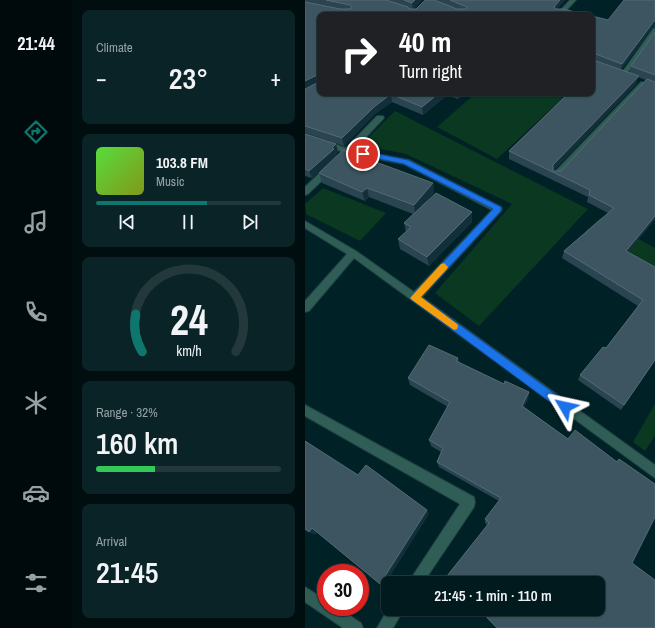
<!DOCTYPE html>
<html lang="en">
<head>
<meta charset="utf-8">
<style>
	body { margin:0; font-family:"Archivo Narrow",sans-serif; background:#0a2326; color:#f1f3f6; height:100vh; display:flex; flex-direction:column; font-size:15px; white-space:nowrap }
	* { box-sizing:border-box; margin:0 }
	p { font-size:13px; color:#95a1a4 }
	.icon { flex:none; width:22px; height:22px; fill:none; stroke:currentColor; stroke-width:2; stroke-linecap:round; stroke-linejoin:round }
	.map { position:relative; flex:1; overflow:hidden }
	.panel { display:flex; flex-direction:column; gap:10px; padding:10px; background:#000e10; width:233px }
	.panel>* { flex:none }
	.banner { position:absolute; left:12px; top:12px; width:278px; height:84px; border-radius:8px; box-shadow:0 1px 3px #0004,0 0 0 1px #22383b; background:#202124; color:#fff; overflow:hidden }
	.speed { position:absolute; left:12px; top:564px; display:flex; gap:8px; font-size:20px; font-weight:700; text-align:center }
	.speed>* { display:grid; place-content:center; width:52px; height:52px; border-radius:50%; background:#001a1d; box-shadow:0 1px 3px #0004,0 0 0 1px #22383b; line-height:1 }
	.speed .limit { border:6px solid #d22; background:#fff; color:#111 }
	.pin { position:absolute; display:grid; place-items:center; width:34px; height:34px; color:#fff; margin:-17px; border:2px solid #fff; border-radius:50%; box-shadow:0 1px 4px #0007 }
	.me { position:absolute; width:44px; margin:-22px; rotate:306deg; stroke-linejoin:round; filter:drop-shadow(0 0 3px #0008) }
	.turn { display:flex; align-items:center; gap:14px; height:84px; padding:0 16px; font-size:18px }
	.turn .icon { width:52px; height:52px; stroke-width:2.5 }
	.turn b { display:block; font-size:28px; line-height:34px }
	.big { font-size:30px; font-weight:600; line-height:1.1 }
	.panel .card { flex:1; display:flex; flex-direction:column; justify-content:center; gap:6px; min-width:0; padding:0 14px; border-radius:8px; background:#0a2326 }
	.panel .dial { align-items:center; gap:0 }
	.dial svg { height:104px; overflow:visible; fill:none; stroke:#22383b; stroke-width:7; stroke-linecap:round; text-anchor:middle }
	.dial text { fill:#f1f3f6; stroke:none }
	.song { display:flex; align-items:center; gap:12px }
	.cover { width:48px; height:48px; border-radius:6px; background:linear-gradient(135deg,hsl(110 70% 55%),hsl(70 70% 35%)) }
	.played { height:4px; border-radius:2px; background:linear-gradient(90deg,#0f766e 60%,#22383b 60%) }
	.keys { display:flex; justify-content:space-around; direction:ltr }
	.heat { display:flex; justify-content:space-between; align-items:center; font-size:22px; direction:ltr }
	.charge { height:6px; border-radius:3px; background:linear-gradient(90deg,#34c759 32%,#22383b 0) }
	.trip { position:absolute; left:76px; top:576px; width:224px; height:40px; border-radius:8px; background:#001a1d; box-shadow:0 1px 3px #0004,0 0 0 1px #22383b; font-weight:600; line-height:40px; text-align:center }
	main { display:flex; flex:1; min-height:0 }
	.tabs { display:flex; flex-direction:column; width:72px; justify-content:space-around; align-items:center; background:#000a0c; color:#95a1a4 }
	.tabs .icon { width:28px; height:28px }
	.tabs .on { color:#0f766e }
	.tabs b { font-size:18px; color:#f1f3f6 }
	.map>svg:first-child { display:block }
	.green { fill:#0a3820 }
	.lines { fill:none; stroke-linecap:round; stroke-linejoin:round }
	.service-casing { stroke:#1d3d41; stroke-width:2 }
	.minor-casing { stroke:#1d3d41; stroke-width:2 }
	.service { fill:#305e57; fill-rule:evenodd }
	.minor { fill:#305e57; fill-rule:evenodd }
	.wall { fill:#2b4451; fill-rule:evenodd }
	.shaded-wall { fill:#132f3a }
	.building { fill:#3d5561; stroke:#546b75 }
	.route { fill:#1a73e8; stroke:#114b97 }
	.slow { fill:#f59e0b }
</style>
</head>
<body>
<main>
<nav class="tabs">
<b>21:44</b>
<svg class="icon on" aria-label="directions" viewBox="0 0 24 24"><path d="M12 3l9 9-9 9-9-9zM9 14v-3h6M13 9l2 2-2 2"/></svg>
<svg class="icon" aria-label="music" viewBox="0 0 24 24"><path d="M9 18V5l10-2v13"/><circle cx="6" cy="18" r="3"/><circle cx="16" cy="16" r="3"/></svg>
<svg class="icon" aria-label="phone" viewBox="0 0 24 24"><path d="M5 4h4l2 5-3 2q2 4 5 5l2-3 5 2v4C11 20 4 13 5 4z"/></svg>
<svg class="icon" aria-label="climate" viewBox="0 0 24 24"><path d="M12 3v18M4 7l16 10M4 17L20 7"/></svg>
<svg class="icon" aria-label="car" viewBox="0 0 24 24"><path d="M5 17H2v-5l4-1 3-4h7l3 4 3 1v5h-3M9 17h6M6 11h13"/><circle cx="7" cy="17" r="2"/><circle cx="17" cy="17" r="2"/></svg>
<svg class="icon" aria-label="filters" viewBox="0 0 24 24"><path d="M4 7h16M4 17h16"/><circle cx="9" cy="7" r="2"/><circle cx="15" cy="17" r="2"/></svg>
</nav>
<section class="panel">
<div class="card"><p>Climate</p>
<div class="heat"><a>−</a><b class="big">23°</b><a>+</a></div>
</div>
<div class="card">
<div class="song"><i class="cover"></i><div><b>103.8 FM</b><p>Music</p></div></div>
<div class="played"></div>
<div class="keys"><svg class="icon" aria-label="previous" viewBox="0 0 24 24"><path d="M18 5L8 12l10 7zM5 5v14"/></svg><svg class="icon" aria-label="pause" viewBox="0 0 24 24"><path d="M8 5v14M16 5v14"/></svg><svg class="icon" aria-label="next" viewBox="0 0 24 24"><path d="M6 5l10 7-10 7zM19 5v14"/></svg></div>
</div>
<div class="card dial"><svg viewBox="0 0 100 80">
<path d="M14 69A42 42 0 1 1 86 69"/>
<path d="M14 69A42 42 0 0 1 9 40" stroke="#0f766e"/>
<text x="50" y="56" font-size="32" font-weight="700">24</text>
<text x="50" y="72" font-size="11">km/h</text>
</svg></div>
<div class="card"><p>Range · 32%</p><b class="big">160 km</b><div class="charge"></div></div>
<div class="card"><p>Arrival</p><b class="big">21:45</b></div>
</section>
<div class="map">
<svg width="350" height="628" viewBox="0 0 350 628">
	<rect width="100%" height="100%" fill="#002227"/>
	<path class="green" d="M 171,93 L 240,93 L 258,98 L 192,159 L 132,127 Z
		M 90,111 L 283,209 L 174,326 L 130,293 L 207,204 L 101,154 L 56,145 Z
		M 18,188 L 81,213 L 55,241 L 1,214 L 0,204 Z
		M 295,218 L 350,248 L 350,271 L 281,231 Z
		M 350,404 L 350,436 L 340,451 L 328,442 Z"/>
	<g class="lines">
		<g class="service-casing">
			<path id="service" d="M 72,116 L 78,116 L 79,118 L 46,153 L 40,153 L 40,149 Z"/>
		</g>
		<g class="minor-casing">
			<path id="minor" d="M 265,0 L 271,0 L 257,15 L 251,15 Z
				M 350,28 L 350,34 L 320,76 L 316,76 L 316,74 L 348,29 Z
				M 336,82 L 341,83 L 254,178 L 248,178 L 248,174 Z
				M 0,134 L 44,149 L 104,160 L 196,207 L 197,209 L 196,211 L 117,297 L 350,465 L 350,478 L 49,258 L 4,311 L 0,312 L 0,301 L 42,254 L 0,228 L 0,221 L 51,251 L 109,292 L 187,210 L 99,164 L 45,154 L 42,157 L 36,157 L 35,155 L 38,152 L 0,139 Z
				M 24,166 L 28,169 L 27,171 L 3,194 L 0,195 L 0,187 L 21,167 Z
				M 0,405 L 169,497 L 170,502 L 169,507 L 118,583 L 103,583 L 155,504 L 0,416 Z
				M 0,587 L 21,600 L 21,607 L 32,607 L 56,623 L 58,628 L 38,628 L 0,602 Z
				M 83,609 L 99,609 L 88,628 L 72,628 Z"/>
		</g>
		<use href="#service" class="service"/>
		<use href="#minor" class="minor"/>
	</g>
	<path class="wall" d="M 0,0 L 117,0 L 109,9 L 111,9 L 129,0 L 260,0 L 252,9 L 15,93 L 161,93 L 153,99 L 142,95 L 118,115 L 87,102 L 70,114 L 39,146 L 0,133 Z
		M 287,16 L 303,20 L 347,28 L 316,70 L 324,73 L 326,66 L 350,32 L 350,219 L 323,252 L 350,267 L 350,360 L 316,410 L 273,380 L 275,375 L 301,348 L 333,306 L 257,258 L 259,251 L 303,213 L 282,202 L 283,197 L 204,159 L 204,151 L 260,96 L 251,93 L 287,93 ZM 333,77 L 341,80 L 256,171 L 248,171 L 331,84 Z
		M 0,134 L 31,144 L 33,152 L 31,155 L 31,156 L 7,178 L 0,176 Z
		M 14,173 L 128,183 L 129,193 L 121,201 L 167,222 L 124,266 L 95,249 L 93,239 L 101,232 L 99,223 L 108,214 L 64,197 L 60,201 L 17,183 Z
		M 153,358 L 154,362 L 199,384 L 224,392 L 223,399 L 219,407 L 263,439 L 312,462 L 314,459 L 327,563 L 350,628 L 192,628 L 173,609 L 293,609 L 293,583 L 148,583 L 143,578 L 142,576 L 183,526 L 180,523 L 180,519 L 194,501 L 134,467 L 132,462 L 136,452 L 126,446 L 124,440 L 143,407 L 105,385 L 103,378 Z"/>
	<path class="shaded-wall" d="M 110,0 L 117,0 L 108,10 L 107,3 Z
		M 255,0 L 260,0 L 248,14 L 249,7 Z
		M 349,21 L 350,21 L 350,27 L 347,28 L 315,71 L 317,64 Z
		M 14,74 L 15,83 L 0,90 L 0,81 Z
		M 334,76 L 331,84 L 247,173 L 248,165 Z
		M 134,93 L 142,93 L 142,95 L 118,115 L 117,107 Z
		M 152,93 L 161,93 L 153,99 Z
		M 86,94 L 87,102 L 70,114 L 39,146 L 37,138 L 69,107 Z
		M 31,144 L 33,152 L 31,155 L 31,156 L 7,178 L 4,171 Z
		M 128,183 L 129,193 L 110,215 L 109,205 Z
		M 62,188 L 64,197 L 60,201 L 57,192 Z
		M 167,212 L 167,222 L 124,266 L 122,257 Z
		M 350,216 L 350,219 L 318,258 L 321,251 Z
		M 224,392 L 223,399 L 216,413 L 217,406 Z
		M 122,510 L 124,514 L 79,586 L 75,584 Z
		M 7,528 L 13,531 L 10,535 L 4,532 Z"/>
	<path class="building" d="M 21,0 L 81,0 L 103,7 L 104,9 L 111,9 L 120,0 L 129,0 L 152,9 L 161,9 L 162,7 L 145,0 L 255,0 L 249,7 L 251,9 L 258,9 L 282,15 L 15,15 L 15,93 L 134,93 L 117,107 L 86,94 L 69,107 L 37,138 L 0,126 L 0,89 L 14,82 L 14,74 L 0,81 L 0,2 L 35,9 L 45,9 L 47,8 L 45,5 Z
		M 99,0 L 110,0 L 107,3 Z
		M 319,0 L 350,0 L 350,21 L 349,21 L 317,64 L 288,53 L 288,60 L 334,76 L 248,165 L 248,171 L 256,171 L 342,79 L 350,82 L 350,216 L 321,251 L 350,267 L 350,360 L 319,405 L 275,375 L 298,347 L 301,348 L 338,300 L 259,251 L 309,208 L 284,195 L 285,190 L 204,151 L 264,93 L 287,93 L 287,16 L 303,20 Z
		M 350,32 L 350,75 L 326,66 Z
		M 0,134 L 31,144 L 27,148 L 29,149 L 4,171 L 0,169 Z
		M 38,150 L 128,183 L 109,205 L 62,188 L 57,192 L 14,173 Z
		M 131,193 L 167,212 L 122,257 L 93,239 L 106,227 L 99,223 Z
		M 124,345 L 153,358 L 151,361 L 199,384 L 200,381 L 224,392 L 217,406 L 263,439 L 270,430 L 312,462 L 314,459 L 350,484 L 350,517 L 327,563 L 350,580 L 350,628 L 192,628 L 174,609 L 293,609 L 293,583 L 149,583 L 142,576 L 184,523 L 180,519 L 196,498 L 132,462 L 138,448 L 124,440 L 145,402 L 103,378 Z
		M 0,441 L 53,475 L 61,465 L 122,510 L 75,584 L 7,528 L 4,532 L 0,529 Z"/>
	<path class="route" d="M 58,151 L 103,160 L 196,207 L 196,211 L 116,297 L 264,404 L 265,407 L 264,411 L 260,412 L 257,411 L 107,300 L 105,298 L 188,209 L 99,164 L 55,155 L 55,152 Z"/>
	<path class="slow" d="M 139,263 L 143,267 L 142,269 L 116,297 L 152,324 L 153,326 L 152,329 L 149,330 L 107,300 L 105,298 L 136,264 Z"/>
</svg>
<div class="speed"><div class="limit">30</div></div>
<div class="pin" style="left:58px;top:154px;background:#d93025"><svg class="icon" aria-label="arrive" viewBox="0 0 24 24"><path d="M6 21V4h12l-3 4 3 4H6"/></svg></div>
<svg class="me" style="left:260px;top:407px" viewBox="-20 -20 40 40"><path d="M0-17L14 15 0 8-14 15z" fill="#1a73e8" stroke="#fff" stroke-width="4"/></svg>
<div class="trip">21:45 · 1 min · 110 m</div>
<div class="banner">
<div class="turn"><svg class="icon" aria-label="right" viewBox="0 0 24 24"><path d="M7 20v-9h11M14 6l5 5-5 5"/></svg><div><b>40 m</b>Turn right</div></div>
</div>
</div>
</main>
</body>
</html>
